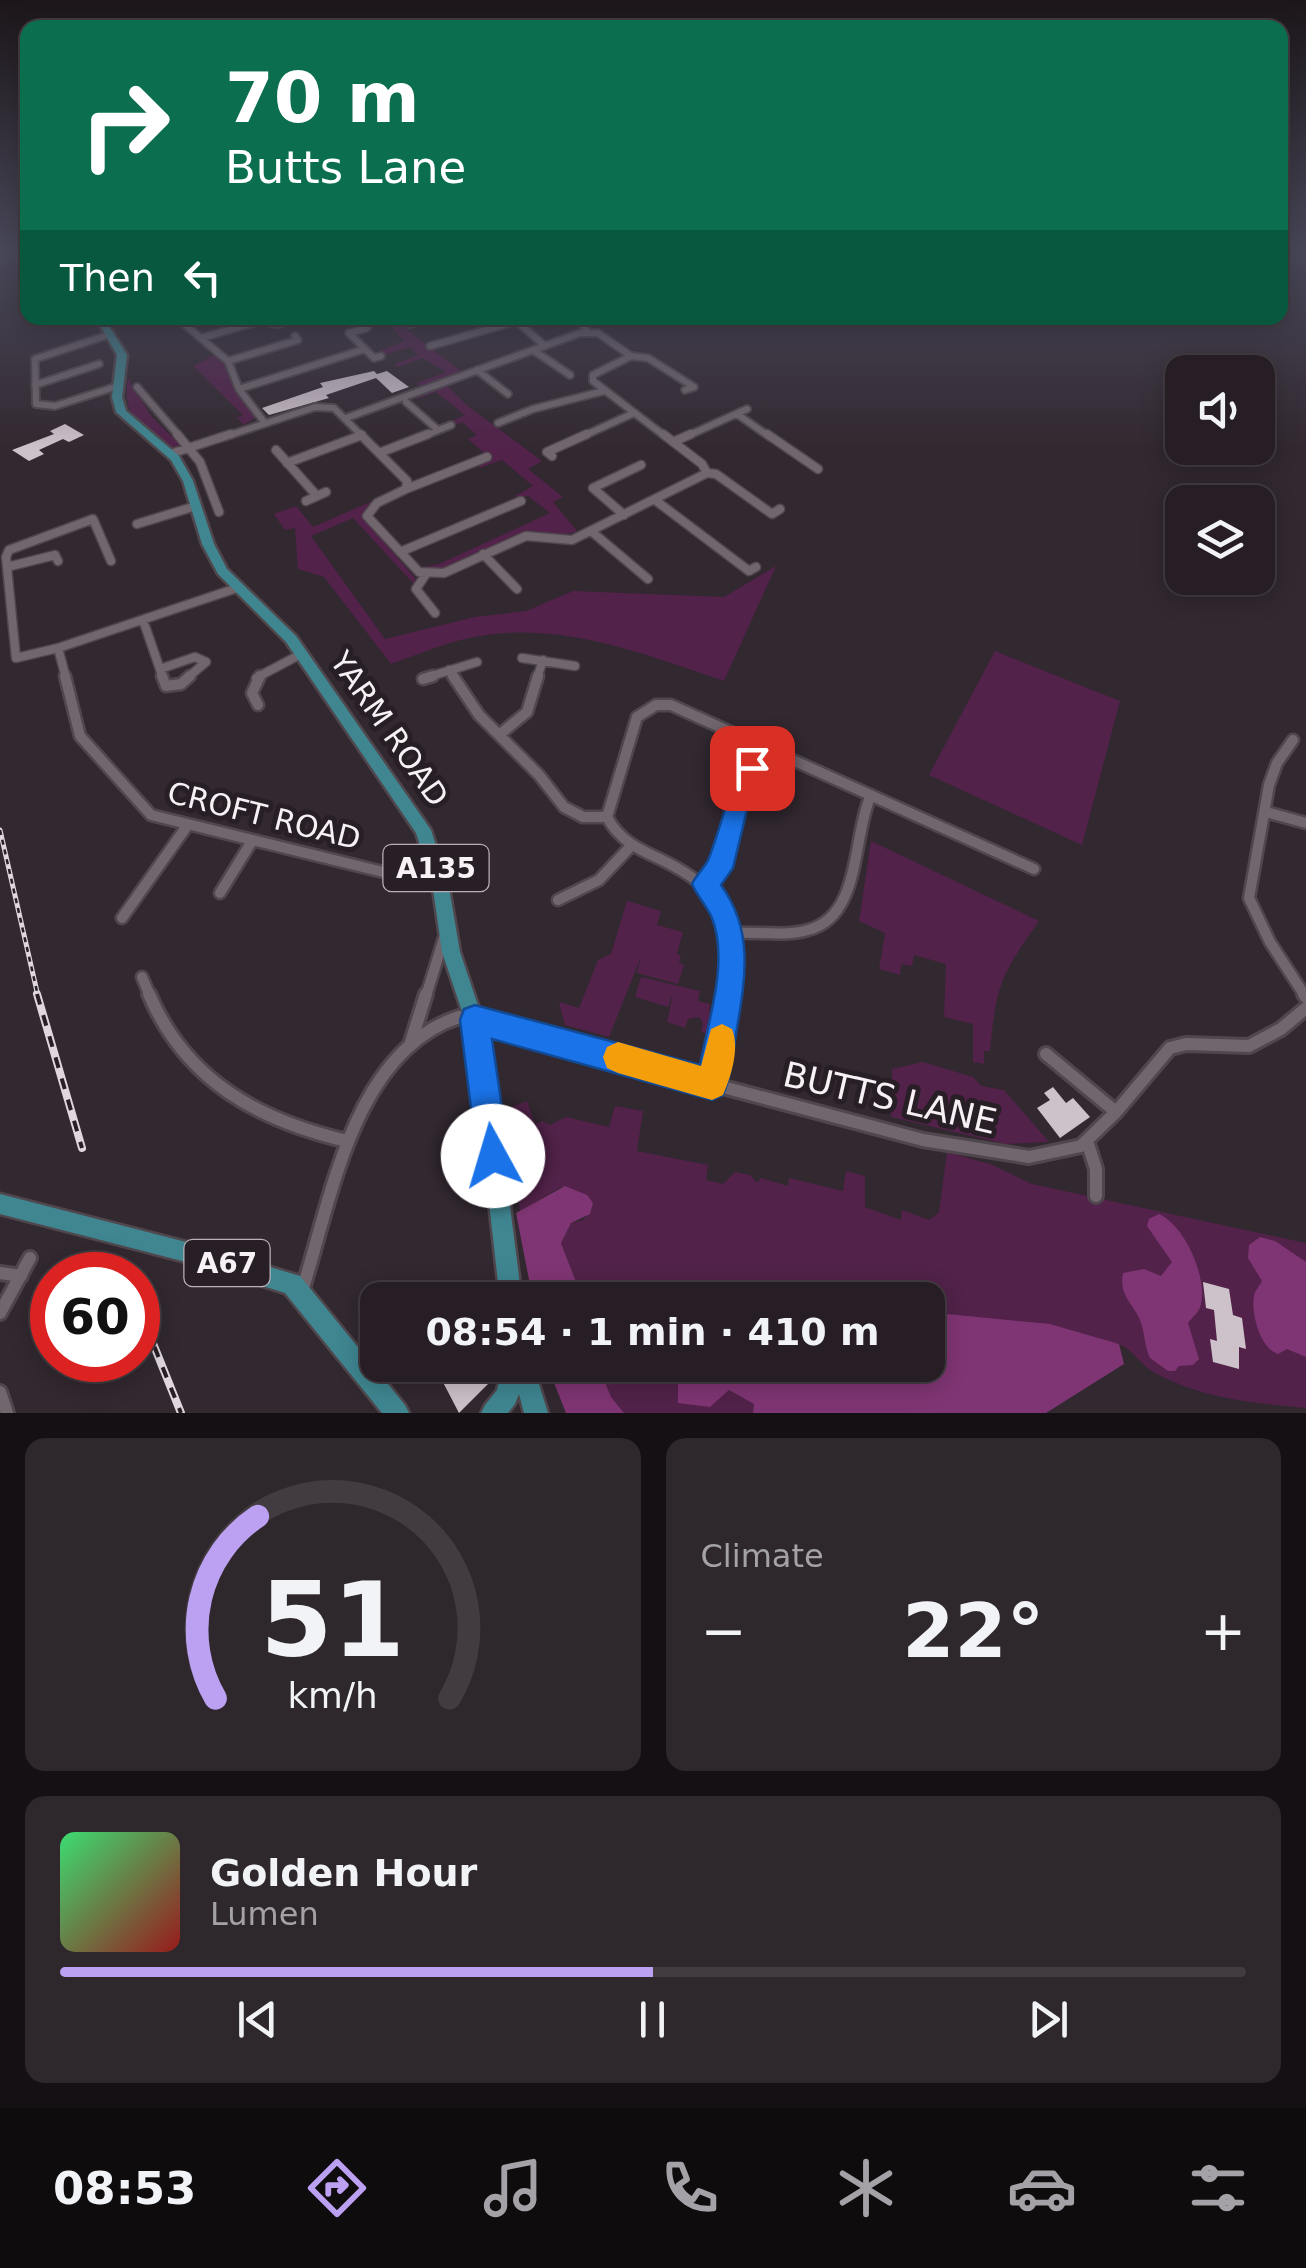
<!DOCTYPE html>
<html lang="en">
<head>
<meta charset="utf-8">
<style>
	body { margin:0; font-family:"DejaVu Sans",sans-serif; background:#2e272c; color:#f1f3f6; height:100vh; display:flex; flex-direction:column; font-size:38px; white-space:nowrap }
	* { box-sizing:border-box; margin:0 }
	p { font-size:32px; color:#a4a2a6 }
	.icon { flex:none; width:55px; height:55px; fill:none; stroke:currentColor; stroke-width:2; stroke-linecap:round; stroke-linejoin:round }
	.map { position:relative; height:1413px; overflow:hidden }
	.side { display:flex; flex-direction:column; gap:25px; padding:25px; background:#151014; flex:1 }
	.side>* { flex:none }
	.banner { position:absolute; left:20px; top:20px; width:1268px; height:305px; border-radius:20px; box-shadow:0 5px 25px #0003,0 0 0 2px #423c41; background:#0b6e4f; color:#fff; overflow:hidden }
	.controls { position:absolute; left:1165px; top:355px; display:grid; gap:20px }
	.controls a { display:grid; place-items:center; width:110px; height:110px; border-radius:20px; background:#261e24; box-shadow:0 5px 25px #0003,0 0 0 2px #423c41; font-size:50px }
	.speed { position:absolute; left:30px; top:1252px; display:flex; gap:20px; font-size:50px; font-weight:700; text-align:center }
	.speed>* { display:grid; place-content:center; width:130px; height:130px; border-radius:50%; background:#261e24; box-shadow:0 5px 25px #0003,0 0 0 2px #423c41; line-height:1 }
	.speed .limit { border:15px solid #d22; background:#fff; color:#111 }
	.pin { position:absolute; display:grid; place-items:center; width:85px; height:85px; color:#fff; margin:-42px; border-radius:20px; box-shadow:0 5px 15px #0006 }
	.me { position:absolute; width:110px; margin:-55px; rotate:354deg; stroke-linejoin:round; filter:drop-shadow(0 0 8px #0008) }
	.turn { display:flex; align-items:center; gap:35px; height:210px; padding:0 40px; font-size:45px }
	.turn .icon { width:130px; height:130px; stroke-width:2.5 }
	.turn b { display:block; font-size:70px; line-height:85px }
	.then { display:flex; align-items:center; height:95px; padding:0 40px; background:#0003; gap:20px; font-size:38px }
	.big { font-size:75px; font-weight:700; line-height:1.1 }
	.side .widget { flex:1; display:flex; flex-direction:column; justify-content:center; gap:15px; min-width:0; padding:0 35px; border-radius:20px; background:#2e272c }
	.side .dial { align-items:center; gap:0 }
	.dial svg { height:260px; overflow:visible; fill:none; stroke:#423c41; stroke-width:7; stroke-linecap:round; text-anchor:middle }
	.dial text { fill:#f1f3f6; stroke:none }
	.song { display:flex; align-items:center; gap:30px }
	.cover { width:120px; height:120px; border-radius:15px; background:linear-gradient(135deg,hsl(140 70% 55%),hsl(0 70% 35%)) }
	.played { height:10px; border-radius:5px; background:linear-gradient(90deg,#bca0f2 50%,#423c41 50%) }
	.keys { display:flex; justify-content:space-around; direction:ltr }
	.heat { display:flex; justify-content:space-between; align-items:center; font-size:55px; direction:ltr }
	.side .tiles { flex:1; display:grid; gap:25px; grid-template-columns:1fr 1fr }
	.widget:last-child { grid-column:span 2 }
	.trip { position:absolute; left:360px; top:1282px; width:585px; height:100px; border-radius:20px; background:#261e24; box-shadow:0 5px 25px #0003,0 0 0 2px #423c41; font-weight:700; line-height:100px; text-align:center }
	.tabs { display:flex; height:160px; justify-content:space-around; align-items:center; background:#0f0c0e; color:#a4a2a6 }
	.tabs .icon { width:70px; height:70px }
	.tabs .on { color:#bca0f2 }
	.tabs b { font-size:45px; color:#f1f3f6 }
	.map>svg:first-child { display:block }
	.green { fill:#52224a }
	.forest { fill:#7f3573 }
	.building { fill:#cdc1ca }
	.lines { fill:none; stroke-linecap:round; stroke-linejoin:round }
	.street-far3-casing { stroke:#4f474d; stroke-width:10 }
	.street-far2-casing { stroke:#4f474d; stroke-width:11 }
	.street-far1-casing { stroke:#4f474d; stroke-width:15 }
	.street-casing { stroke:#4f474d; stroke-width:18 }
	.primary-casing { stroke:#4f474d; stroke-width:5 }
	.street-far3 { stroke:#71666e; stroke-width:6 }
	.street-far2 { stroke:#71666e; stroke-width:8 }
	.street-far1 { stroke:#71666e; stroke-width:10 }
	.street { stroke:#71666e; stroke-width:12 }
	.primary { fill:#3f8691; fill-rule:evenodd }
	.rail-far1-casing { stroke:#dfd7dd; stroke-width:5 }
	.rail-casing { stroke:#dfd7dd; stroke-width:8 }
	.rail-far1 { stroke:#281f26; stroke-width:2.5; stroke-dasharray:5; stroke-linecap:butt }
	.rail { stroke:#281f26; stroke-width:4; stroke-dasharray:11; stroke-linecap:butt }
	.route { fill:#1a73e8; stroke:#114b97; stroke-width:2.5 }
	.slow { fill:#f59e0b }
	.labels { text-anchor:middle; stroke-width:10; stroke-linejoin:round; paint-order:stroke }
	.shield { fill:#281f26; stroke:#b9b1b7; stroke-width:2.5 }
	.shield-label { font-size:28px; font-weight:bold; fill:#f7f0f5 }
	.street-label { font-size:30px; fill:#f7f0f5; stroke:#281f26 }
	.near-street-label { font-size:35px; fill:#f7f0f5; stroke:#281f26 }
</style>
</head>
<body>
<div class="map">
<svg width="1306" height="1413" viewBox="0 0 1306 1413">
	<rect width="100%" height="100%" fill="#322830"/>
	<path class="green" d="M 383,318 L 403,318 L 401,325 L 463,373 L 427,387 L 415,384 L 446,372 L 423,358 L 398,367 L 395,364 L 418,355 L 410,347 L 384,355 L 379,351 L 404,341 L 388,323 L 370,329 L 363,324 Z
		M 216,354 L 228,367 L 235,390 L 256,417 L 244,425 L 237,418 L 243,415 L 193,366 Z
		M 128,378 L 151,416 L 181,446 L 172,447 C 142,425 121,420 128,378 Z
		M 446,385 L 469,407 L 542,461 L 528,469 L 563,497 L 553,502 L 577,531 C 560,539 539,529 521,534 C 492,542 453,578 423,567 L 439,564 L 550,513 L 528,496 L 517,499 L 515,496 L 533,486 L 502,460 L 479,468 L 480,463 L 490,458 L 468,439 L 477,435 L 462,422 L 454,425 L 450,422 L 465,415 L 436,392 L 417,399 L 414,396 Z
		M 375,500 L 363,518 L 415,578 L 414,584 L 353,518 L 311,536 L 385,639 L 475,617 L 526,611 L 573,591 L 724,597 L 776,566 L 724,681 C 636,651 544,614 450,643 C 430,649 411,657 391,664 L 324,577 L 298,569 L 295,528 L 285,530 L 274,514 L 296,506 L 313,527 Z
		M 995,651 L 1120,701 L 1082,845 L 929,775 Z
		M 871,841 L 1039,921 C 1001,975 996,985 990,1051 L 984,1051 L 984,1064 L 973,1062 L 973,1024 L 944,1017 L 946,964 L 914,955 L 912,966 L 901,964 L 900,975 L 879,969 L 885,933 L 859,921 Z
		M 627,901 L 661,911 L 657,925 L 683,932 L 677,954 L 681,956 L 679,963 L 684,965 L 678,984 L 637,973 L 641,957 L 609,1037 L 565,1025 L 559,1002 L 579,1008 L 598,960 L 611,954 Z
		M 641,977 L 700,991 L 698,1001 L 710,1004 L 709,1014 L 718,1016 L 713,1036 L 701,1032 L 703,1023 L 699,1017 L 688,1019 L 685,1028 L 667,1022 L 673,994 L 668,1007 L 635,997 Z
		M 923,1062 L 973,1077 L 981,1086 L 1004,1090 L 1049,1142 L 1006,1144 L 891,1117 L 892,1069 Z
		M 527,1101 L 535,1124 L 543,1121 L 550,1125 L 566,1117 L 609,1127 L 615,1106 L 643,1111 L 637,1151 L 708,1165 L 706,1180 L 723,1184 L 735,1172 L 750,1175 L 757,1183 L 761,1178 L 788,1186 L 789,1178 L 843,1191 L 846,1171 L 865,1176 L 865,1207 L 901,1220 L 902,1210 L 929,1220 L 939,1212 L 947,1152 L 990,1164 L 1032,1184 L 1306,1243 L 1306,1408 C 1253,1403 1203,1399 1155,1373 C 1140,1365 1135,1351 1119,1344 L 947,1314 L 928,1315 L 928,1300 L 644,1300 L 637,1292 L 613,1282 L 618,1300 L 583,1300 L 561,1243 L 571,1223 L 583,1220 L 593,1208 L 561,1187 L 520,1211 L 507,1109 Z
		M 598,1365 L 653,1365 L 679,1384 L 729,1390 L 755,1404 L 753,1413 L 624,1413 L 611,1397 Z"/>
	<path class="forest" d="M 565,1186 L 587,1195 L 593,1203 L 590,1214 L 571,1223 L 561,1243 L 583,1300 L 533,1300 L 516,1213 Z
		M 1159,1214 C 1185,1226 1207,1276 1201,1304 C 1199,1313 1194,1315 1188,1323 L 1199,1359 L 1193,1365 L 1179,1366 L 1175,1371 L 1168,1371 L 1150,1358 C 1145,1347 1145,1338 1142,1326 C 1137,1305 1118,1298 1123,1273 L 1144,1269 L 1161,1276 L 1172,1262 L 1147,1226 L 1149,1219 Z
		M 1260,1237 L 1275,1241 L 1306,1262 L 1306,1357 L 1287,1349 L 1278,1354 C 1260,1348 1251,1314 1254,1296 C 1255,1290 1260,1286 1262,1281 L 1248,1258 L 1249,1245 Z
		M 947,1314 L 1050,1324 L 1119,1344 L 1124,1364 L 1046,1413 L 753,1413 L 754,1404 L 729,1390 L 710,1407 L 678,1403 L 678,1384 L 653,1365 L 928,1365 L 928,1315 Z
		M 547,1365 L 598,1365 L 611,1397 L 624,1413 L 566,1413 Z"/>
	<path class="building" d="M 374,371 L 377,374 L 387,371 L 409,387 L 392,393 L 376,378 L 326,395 L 329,398 L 269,415 L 262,408 L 323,387 L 320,383 Z
		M 65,424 L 84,435 L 69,442 L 63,439 L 39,450 L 44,454 L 29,461 L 12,450 L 54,434 L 50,431 Z
		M 1053,1087 L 1066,1103 L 1073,1098 L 1090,1117 L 1060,1138 L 1037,1108 L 1050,1100 L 1044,1093 Z
		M 1203,1282 L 1229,1289 L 1233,1315 L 1242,1318 L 1246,1349 L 1239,1347 L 1239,1369 L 1213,1362 L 1210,1339 L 1217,1341 L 1214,1310 L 1206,1308 Z
		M 434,1365 L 496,1365 L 496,1376 L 459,1413 Z"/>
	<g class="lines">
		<g class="street-far3-casing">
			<path id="street-far3" d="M 177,318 L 228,361 L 239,389 L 265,423
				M 513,318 L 545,346
				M 577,318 L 587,331
				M 406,321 L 410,324 L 428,318
				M 367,328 L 349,333 L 374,358 L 381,356
				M 111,334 L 35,359 L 36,404 L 55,406 L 118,386
				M 201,338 L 260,321 L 278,324 L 301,318
				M 430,346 L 517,321
				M 533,350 L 570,375
				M 631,356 L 648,358 L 694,387 L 685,390
				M 228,361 L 298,340 L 295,336
				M 477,370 L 508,394
				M 35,385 L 99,364
				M 137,387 L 180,437
				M 239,389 L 365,349
				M 406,402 L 438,430
				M 737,414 L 770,437
				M 346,418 L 580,333 L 598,333 L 631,356 L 593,375 L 593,381 L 666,437
				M 498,423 L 533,409 L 604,391
				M 224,437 L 315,407 L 334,408 L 363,437
				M 358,437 L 362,435
				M 421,437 L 451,425
				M 581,437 L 634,413
				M 685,437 L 747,409"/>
		</g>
		<g class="street-far2-casing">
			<path id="street-far2" d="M 177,434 L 200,462 L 219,512
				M 360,434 L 407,481 L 406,489 L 377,503 L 367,516 L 419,572 L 444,573 L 526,536 L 572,540 L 707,473
				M 663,434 L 702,464 L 707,473
				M 767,434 L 818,469
				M 673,442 L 691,434
				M 276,450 L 317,496
				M 379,453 L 428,434
				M 170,454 L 231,434
				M 552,456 L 547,452 L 587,434
				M 287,463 L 362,435
				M 707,473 L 716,474 L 772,514 L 780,509
				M 406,489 L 487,457
				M 655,500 L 749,571 L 756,567
				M 306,501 L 326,492
				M 624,515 L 593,488 L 641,465
				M 137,524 L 196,506
				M 591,531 L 648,579
				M 400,552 L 521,501
				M 483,554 L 517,589
				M 111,561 L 93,519 L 9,550 L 6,557 L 16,658 L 58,648 L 237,588
				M 7,567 L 55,555 L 58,561
				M 426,574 L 416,589 L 435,613
				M 143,620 L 163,678
				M 58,648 L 66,678
				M 522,658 L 575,666
				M 160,669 L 195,657 L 206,662 L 187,678
				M 449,670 L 455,678
				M 256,678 L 301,654
				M 425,678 L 477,662
				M 537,678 L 543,660"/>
		</g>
		<g class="street-far1-casing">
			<path id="street-far1" d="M 65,676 L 80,736 L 151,815 L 428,883 L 440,882
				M 162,676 L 166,686 L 181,684 L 190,676
				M 453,676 L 479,715 L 539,775 L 564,807 L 583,817 L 607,817
				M 423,679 L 433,676
				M 258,705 L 252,693 L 260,676
				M 499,735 L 527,712 L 538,676
				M 1293,740 L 1277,763 L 1269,785 L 1249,898 L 1270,942 L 1305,996
				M 1266,812 L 1306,823
				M 705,884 L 720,868 L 738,798 L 765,747
				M 220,893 L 252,841
				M 558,900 L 599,880 L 631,846
				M 122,918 L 187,826
				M 730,933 C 755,931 784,937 808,930 C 862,916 852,836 871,795
				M 142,977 L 150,996
				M 426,996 L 444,938
				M 729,996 C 738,923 727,891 660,859 C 638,849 619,840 607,817 L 637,717 L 656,705 L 671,705 L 1034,869"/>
		</g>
		<g class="street-casing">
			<path id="street" d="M 149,994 C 186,1081 258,1120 347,1141
				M 1304,994 L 1306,997
				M 411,1042 L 426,994
				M 1046,1054 L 1116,1112
				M 712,1084 L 730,994
				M 1087,1141 L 1096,1169 L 1096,1196
				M 0,1273 L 21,1276
				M 302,1291 C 331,1201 353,1051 459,1017 L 923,1140 L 1029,1157 L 1081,1146 L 1116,1112 L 1170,1048 L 1186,1044 L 1249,1046 L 1281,1029 L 1306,1008
				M 0,1313 L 30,1258
				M 0,1392 L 7,1413"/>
		</g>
		<g class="primary-casing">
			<path id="primary" d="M 96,318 L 104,318 L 127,355 L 122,397 L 126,411 L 179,456 L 193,481 L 214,544 L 227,569 L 296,636 L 431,830 L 448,882 L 460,952 L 488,1035 L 522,1300 L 500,1300 L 470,1035 L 442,952 L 432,882 L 416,833 L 286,642 L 218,574 L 202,544 L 183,481 L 171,460 L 116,412 L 112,397 L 117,355 Z
				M 0,1194 L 190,1243 L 300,1276 L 405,1405 L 409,1413 L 382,1413 L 285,1293 L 190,1263 L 0,1214 Z
				M 503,1365 L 533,1365 L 548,1413 L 524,1413 L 519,1394 L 515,1404 L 508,1413 L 481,1413 L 485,1405 L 497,1390 Z"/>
		</g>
		<use href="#street-far3" class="street-far3"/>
		<use href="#street-far2" class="street-far2"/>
		<use href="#street-far1" class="street-far1"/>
		<use href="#street" class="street"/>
		<use href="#primary" class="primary"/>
		<g class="rail-far1-casing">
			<path id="rail-far1" d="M 0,830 L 38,996"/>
		</g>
		<g class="rail-casing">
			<path id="rail" d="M 37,994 L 82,1148
				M 138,1306 L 181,1413"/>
		</g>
		<use href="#rail-far1" class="rail-far1"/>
		<use href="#rail" class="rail"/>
	</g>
	<linearGradient id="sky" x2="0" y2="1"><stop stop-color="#1c161a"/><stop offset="0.56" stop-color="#494859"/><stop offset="1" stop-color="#494859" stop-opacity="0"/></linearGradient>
	<rect width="1306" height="449" fill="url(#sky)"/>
	<path class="route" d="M 752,758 L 761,761 L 764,768 L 747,810 L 733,868 L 721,885 C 755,932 745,981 736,1034 C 733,1055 731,1076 723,1095 L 712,1100 L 492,1039 L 509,1156 L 505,1168 L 493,1173 L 481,1168 L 477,1156 L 460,1020 L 464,1009 L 475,1005 L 700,1065 C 708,1021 729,962 712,918 C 707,906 697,896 692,884 C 696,875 705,868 709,858 C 721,826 728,793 744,761 Z"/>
	<path class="slow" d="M 722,1024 L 732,1029 C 740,1048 731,1077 723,1095 L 712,1100 L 618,1073 L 607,1068 L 603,1057 L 607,1047 L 618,1042 L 701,1066 L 711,1029 Z"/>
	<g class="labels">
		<g class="shield">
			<rect x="383.5" y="845" width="105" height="46" rx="8"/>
			<rect x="184.5" y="1240" width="85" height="46" rx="8"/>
		</g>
		<g class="shield-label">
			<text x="436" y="878">A135</text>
			<text x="227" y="1273">A67</text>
		</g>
		<g class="street-label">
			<text transform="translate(389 729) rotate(55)" y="10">YARM ROAD</text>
			<text transform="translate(264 816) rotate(14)" y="10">CROFT ROAD</text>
		</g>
		<g class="near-street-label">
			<text transform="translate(890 1098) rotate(13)" y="12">BUTTS LANE</text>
		</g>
	</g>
</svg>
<div class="controls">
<a><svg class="icon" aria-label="sound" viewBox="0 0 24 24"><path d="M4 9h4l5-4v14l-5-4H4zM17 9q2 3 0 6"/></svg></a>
<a><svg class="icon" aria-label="layers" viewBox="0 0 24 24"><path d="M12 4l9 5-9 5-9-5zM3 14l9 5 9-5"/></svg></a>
</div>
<div class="speed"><div class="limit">60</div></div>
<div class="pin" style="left:752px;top:768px;background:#d93025"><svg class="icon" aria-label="arrive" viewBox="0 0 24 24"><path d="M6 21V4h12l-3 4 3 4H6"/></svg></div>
<svg class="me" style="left:493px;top:1156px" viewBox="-20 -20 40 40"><circle r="19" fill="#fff"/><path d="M0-13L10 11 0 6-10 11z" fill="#1a73e8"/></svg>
<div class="trip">08:54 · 1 min · 410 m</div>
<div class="banner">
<div class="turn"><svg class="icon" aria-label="right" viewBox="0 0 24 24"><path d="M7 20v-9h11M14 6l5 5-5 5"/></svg><div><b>70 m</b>Butts Lane</div></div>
<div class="then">Then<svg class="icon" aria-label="left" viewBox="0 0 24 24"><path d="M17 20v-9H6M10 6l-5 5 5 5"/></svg></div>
</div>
</div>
<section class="side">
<div class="tiles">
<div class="widget dial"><svg viewBox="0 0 100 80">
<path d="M14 69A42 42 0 1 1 86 69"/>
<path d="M14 69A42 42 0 0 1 27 13" stroke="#bca0f2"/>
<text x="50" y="56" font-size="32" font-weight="700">51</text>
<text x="50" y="72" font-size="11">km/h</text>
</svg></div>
<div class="widget"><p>Climate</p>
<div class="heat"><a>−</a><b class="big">22°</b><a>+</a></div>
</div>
<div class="widget">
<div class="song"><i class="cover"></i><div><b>Golden Hour</b><p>Lumen</p></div></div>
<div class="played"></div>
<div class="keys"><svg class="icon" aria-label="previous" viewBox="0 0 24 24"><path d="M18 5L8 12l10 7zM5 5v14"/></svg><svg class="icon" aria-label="pause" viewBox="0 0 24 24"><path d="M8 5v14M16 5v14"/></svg><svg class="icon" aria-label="next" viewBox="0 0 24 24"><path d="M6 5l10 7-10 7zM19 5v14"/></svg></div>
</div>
</div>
</section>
<nav class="tabs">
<b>08:53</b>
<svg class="icon on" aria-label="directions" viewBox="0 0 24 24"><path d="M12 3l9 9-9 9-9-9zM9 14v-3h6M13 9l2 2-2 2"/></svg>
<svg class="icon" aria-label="music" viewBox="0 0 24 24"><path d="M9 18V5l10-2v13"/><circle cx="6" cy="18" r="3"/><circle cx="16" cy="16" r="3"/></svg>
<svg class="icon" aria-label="phone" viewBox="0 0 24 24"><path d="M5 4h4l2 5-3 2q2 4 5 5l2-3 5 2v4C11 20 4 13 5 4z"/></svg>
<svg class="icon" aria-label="climate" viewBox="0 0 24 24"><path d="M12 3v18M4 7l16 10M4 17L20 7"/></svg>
<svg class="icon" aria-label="car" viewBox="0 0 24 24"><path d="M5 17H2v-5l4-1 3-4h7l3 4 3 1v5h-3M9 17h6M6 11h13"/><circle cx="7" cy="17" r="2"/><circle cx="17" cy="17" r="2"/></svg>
<svg class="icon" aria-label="filters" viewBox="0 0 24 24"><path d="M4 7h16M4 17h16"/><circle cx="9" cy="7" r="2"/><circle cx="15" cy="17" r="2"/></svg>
</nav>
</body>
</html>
